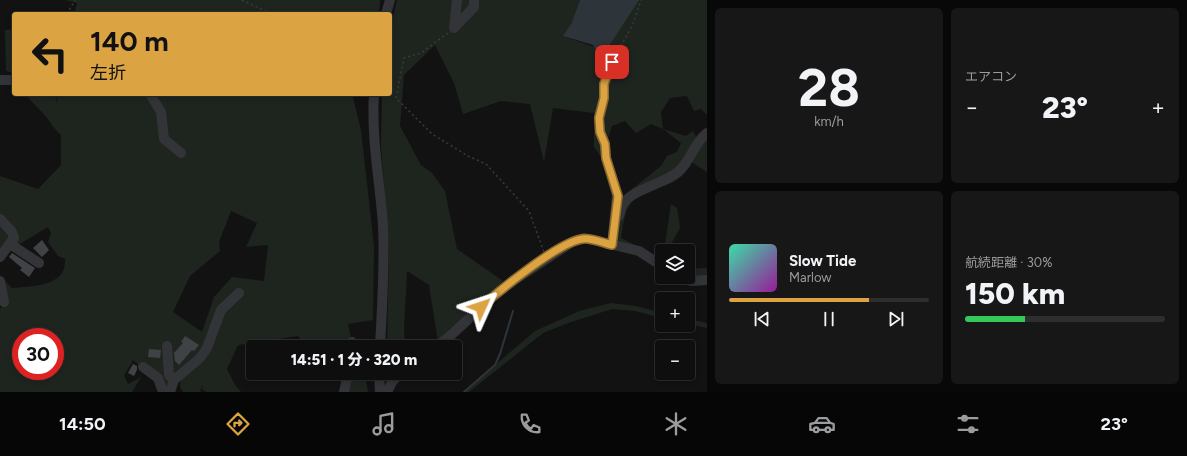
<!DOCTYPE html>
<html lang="ja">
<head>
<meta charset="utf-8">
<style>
	body { margin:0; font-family:Figtree,"Noto Sans JP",sans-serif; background:#171717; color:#f1f3f6; height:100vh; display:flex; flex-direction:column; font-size:15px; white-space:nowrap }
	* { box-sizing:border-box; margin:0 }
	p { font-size:13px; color:#9b9c9e }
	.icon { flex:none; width:22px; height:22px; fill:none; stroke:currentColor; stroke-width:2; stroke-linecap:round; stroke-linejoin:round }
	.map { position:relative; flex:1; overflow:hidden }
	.sheet { display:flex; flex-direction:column; gap:8px; padding:8px; background:#080808; width:480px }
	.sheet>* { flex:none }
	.top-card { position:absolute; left:12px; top:12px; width:380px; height:84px; border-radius:4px; box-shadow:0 2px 6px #0003,0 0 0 1px #2e2e2e; background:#dba342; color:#111; overflow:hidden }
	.controls { position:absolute; left:655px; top:244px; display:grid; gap:8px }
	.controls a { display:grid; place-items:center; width:40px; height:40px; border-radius:4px; background:#0e0e0e; box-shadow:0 2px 6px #0003,0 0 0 1px #2e2e2e; font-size:20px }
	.speed { position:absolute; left:12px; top:328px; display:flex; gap:8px; font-size:20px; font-weight:700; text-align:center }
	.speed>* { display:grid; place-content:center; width:52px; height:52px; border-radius:50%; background:#0e0e0e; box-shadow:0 2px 6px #0003,0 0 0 1px #2e2e2e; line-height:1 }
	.speed .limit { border:6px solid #d22; background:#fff; color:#111 }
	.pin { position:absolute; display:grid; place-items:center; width:34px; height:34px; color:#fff; margin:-17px; border-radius:8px; box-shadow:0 2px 6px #0006 }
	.me { position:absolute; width:44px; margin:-22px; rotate:48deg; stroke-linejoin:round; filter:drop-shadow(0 0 3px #0008) }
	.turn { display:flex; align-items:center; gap:14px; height:84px; padding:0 12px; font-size:18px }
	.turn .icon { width:52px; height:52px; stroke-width:2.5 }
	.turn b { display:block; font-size:28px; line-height:34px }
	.big { font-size:30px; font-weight:800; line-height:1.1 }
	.sheet .tile { flex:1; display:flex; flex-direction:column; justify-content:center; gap:6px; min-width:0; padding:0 14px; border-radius:6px; background:#171717 }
	.sheet .dial { align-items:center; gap:0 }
	.dial b { font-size:52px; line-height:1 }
	.song { display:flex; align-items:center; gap:12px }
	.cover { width:48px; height:48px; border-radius:6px; background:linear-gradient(135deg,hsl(160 70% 55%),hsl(300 70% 35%)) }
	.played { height:4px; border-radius:2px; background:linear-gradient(90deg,#dba342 70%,#2e2e2e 70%) }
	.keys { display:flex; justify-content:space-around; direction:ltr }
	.heat { display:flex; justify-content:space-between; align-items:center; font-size:22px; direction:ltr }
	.charge { height:6px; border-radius:3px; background:linear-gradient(90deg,#34c759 30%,#2e2e2e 0) }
	.sheet .tiles { flex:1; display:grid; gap:8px; grid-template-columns:repeat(2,1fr) }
	.trip { position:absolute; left:246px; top:340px; width:216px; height:40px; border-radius:4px; background:#0e0e0e; box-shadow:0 2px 6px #0003,0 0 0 1px #2e2e2e; font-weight:800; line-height:40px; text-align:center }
	.tab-bar { display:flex; height:64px; justify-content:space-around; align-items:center; background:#060606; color:#9b9c9e }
	.tab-bar .icon { width:28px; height:28px }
	.tab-bar .on { color:#dba342 }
	.tab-bar b { font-size:18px; color:#f1f3f6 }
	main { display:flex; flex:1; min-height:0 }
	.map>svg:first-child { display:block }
	.green { fill:#1e251f; fill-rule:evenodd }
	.water { fill:#2d343a }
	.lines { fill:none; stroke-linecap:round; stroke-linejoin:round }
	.stream { stroke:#2d343a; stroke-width:2 }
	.building { fill:#414246 }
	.path { stroke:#393b3e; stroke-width:1.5; stroke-dasharray:2 3; stroke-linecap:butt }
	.minor { stroke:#333437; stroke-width:10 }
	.route-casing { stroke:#8e6a2b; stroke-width:10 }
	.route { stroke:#dba342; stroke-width:7 }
</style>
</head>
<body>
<main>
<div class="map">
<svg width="707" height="392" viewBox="0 0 707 392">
	<rect width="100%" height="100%" fill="#121213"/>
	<path class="green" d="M 65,0 L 380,0 L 379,14 L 74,14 L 77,3 Z
		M 397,0 L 580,0 L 566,37 L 605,51 L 637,0 L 707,0 L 707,115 L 701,109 L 694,111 L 687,96 L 670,98 L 661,112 L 663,129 L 686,136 L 693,131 L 698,141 L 707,135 L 707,172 L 688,160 L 691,166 C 686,171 681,178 675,181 C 662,189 640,190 631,203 C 624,212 623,227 621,238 L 655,255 L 665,244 L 671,204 L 677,208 L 680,228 L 667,251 L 662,251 L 662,259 L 657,263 L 612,243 L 617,201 L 661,166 L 667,156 L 677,152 L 681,143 L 663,129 L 651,124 L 636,133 L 625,121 L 612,126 L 602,158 L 594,147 L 594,113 L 553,108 L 544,162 L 530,104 L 501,101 L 463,114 L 454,83 L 435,45 L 404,75 L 400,126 L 421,165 L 432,173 L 445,191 L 457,249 L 503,281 L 462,326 L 438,342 L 429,285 L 407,271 L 404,329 L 405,347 L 387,347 L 389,252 L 381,146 L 382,94 L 390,94 L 390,31 Z
		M 14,29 L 14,73 L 6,71 L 5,30 Z
		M 25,94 L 54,94 L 58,104 L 56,94 L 352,94 L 361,130 L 374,246 L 373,320 L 348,324 L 352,342 L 332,341 L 331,347 L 307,347 L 298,336 L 238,345 L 227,369 L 235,385 L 241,392 L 206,392 L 202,389 L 203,384 L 200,391 L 202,392 L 183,392 L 180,387 L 181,374 L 168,392 L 133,360 L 124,376 L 128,384 L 141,377 L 132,392 L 0,392 L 0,309 L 4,305 L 4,280 L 12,288 C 31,286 67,287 65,259 L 58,256 L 48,242 L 51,233 L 48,227 L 0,256 L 0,176 L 38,189 L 61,165 L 61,135 C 55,130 52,124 47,118 C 40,109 32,103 25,94 ZM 231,211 L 257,223 L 246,247 L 268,245 L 264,281 L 232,277 L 214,297 L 202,332 L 173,312 L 190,276 L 220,251 L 219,242 ZM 21,337 L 55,337 L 55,371 L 21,371 Z
		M 707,268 L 707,277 L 688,277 L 688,269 Z
		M 611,303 L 636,306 L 662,313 L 662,318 L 635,311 L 612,309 L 571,322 L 543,333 L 469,392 L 463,392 L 535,331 L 579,311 Z
		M 688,319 L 707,323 L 707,328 L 688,324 Z
		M 353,374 L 365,375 L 368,392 L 344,392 Z"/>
	<path class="water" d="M 580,0 L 639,0 L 607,49 L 597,52 L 593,45 L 563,36 L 571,24 Z"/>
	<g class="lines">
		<path class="stream" d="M 464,392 L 495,365 L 500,354 L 513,311"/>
	</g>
	<path class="building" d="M 42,240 L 49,250 L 42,257 L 33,248 Z
		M 12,253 L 35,268 L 29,277 L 20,270 L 22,268 L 9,257 Z
		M 185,336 L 199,345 L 194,351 L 192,350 L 179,365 L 175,361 L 174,353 L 183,343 L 181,342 Z
		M 149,349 L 161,350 L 160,358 L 148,357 Z
		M 133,364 L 137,366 L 137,370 L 134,376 L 128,373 Z"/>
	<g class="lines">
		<path class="path" d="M 242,0 L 272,14
			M 67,14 L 75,0
			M 448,33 L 421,53 L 404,58 L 396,98 L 432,134 L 468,156 L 486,164 L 529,211 L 544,252
			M 616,55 L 633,24 L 641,0"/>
		<path class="minor" d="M 386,14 L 390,0
			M 454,28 L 474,7 L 474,0
			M 454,28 L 457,0
			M 0,80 L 14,80
			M 150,94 L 161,112 L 164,139 L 181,153
			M 374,94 C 371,138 380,182 383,225 C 385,266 382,306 380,347
			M 619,216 C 620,212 621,207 623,204 C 634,188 665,184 679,171 C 691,160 694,143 707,133
			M 0,219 L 12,232 L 14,238 L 0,257
			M 10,244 L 39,263
			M 612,245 L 617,195 L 606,158 L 605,144 L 600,132 L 599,118 L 604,99 L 604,84 L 613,62
			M 679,277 L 691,281 L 707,280
			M 0,281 L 4,302
			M 167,346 L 169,375 L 174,380
			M 351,347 L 352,342
			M 435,347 L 448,338 L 491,298 L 516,279 L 572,242 L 584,238 L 639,251 L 662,266
			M 143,367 L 158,378 L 163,392
			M 379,373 L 380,392
			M 170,392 L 174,380 L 200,358 L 207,348 L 221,310 L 239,293
			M 344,392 L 348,373
			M 387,392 L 392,382 L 400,373"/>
	</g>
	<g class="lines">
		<g class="route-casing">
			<path id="route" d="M 481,307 C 500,290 559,242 582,239 C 591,237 603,243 612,245 L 618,196 L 606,158 L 605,144 L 600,132 L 599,118 L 604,98 L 604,84 L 612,62"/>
		</g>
		<use href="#route" class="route"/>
	</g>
</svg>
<div class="controls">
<a><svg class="icon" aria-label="layers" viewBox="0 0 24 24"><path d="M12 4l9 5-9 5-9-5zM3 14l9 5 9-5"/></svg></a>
<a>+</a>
<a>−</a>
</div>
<div class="speed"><div class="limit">30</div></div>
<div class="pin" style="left:612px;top:62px;background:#d93025"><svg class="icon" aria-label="arrive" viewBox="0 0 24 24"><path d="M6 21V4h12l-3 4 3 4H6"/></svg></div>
<svg class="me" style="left:481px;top:307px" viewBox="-20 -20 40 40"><path d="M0-17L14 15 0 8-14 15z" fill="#dba342" stroke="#fff" stroke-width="4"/></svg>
<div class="trip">14:51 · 1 分 · 320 m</div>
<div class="top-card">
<div class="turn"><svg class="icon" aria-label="left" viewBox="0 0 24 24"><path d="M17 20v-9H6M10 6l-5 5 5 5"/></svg><div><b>140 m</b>左折</div></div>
</div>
</div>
<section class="sheet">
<div class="tiles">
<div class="tile dial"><b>28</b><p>km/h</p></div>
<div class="tile"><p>エアコン</p>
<div class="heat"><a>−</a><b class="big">23°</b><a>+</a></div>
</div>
<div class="tile">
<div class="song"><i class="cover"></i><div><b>Slow Tide</b><p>Marlow</p></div></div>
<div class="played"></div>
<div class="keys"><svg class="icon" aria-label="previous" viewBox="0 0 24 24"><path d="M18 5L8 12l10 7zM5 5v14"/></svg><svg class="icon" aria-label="pause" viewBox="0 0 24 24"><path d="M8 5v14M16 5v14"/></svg><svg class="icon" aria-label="next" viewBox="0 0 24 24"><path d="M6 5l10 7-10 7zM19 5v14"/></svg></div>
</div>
<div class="tile"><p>航続距離 · 30%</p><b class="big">150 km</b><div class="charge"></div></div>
</div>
</section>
</main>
<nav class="tab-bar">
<b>14:50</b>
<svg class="icon on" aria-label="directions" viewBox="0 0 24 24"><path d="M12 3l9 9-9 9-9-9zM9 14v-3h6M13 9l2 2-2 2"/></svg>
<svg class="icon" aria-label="music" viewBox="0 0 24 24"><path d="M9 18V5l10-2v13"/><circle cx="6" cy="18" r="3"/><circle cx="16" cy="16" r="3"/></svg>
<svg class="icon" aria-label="phone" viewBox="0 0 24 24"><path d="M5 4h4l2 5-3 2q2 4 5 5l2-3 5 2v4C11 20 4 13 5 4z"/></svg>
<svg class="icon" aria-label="climate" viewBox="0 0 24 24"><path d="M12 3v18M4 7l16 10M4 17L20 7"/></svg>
<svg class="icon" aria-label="car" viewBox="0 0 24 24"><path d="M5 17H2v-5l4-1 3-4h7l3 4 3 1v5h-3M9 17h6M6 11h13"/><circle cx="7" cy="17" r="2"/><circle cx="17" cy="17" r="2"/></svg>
<svg class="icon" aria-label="filters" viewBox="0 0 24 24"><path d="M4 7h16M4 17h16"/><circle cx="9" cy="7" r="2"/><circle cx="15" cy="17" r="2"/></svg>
<b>23°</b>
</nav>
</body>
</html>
